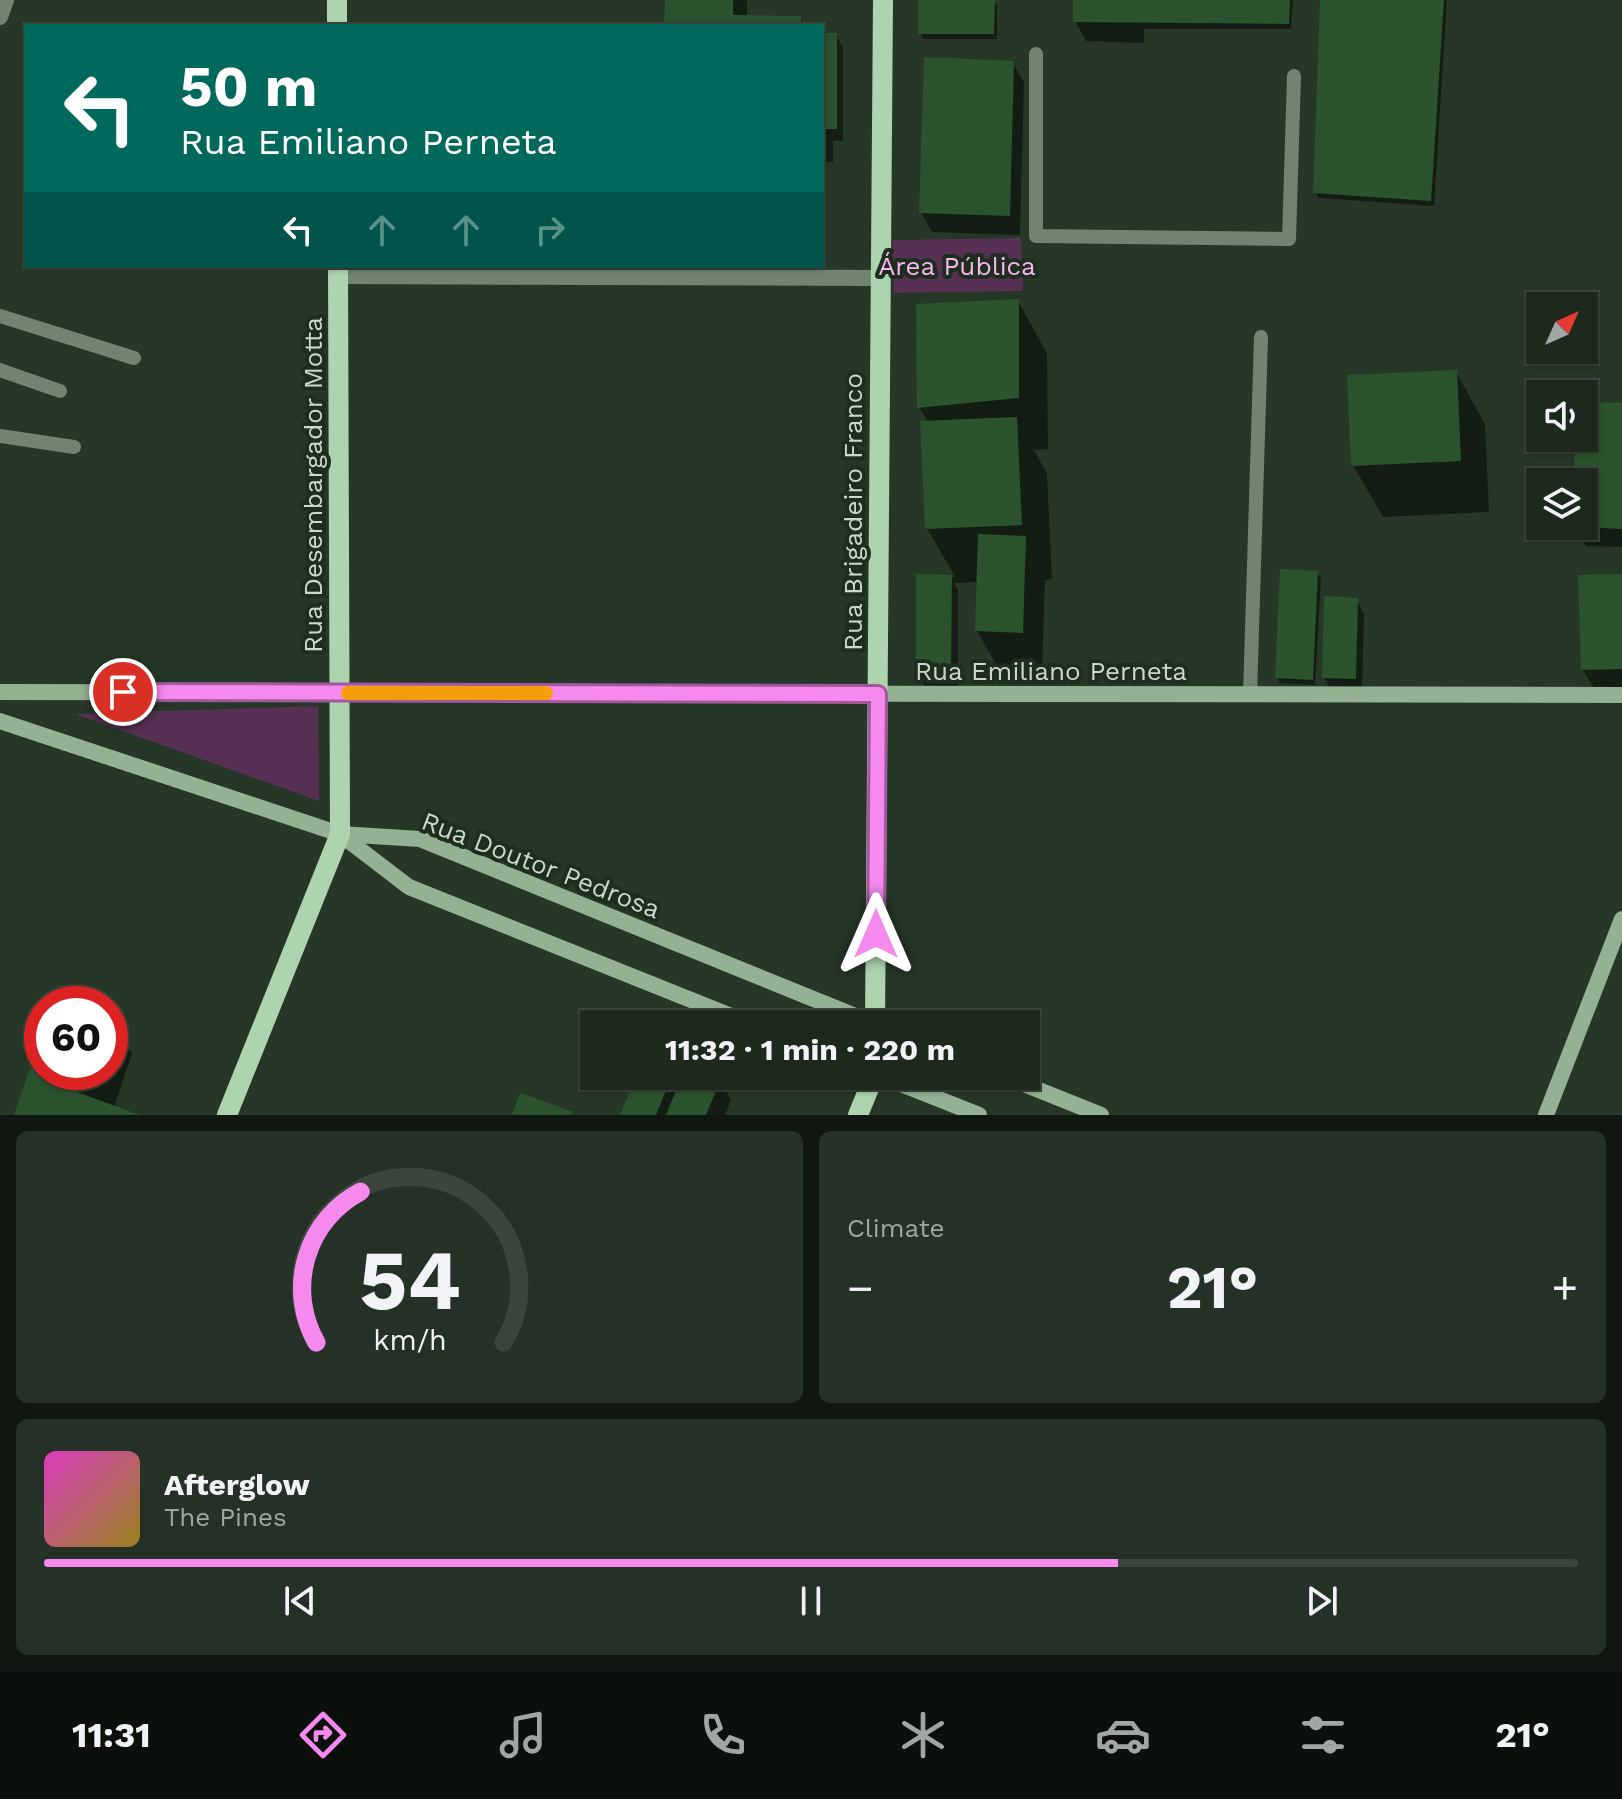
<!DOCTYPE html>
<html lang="en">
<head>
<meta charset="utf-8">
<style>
	body { margin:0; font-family:"Work Sans",sans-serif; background:#253126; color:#f1f3f6; height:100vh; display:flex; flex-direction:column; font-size:30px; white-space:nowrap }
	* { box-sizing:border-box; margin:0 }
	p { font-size:26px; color:#a0a6a4 }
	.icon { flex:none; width:44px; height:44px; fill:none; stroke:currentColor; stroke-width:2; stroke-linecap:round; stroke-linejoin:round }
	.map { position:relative; height:1115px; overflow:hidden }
	.sheet { display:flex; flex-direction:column; gap:16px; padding:16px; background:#101710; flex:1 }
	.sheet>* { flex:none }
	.banner { position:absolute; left:24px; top:24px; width:800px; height:244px; border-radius:0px; box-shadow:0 2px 6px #0004,0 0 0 2px #3b453b; background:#00695c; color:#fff; overflow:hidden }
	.needle { width:52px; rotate:45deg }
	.buttons { position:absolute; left:1526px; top:292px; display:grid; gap:16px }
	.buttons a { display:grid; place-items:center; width:72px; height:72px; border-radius:0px; background:#1d291d; box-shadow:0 2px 6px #0004,0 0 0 2px #3b453b; font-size:40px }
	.speed { position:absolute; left:24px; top:986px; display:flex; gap:16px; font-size:40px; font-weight:700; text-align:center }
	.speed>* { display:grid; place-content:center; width:104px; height:104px; border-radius:50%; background:#1d291d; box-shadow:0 2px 6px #0004,0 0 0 2px #3b453b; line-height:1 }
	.speed .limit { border:12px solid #d22; background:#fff; color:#111 }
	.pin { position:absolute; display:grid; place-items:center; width:68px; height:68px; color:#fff; margin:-34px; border:4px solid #fff; border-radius:50%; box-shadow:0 2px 8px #0007 }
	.me { position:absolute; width:88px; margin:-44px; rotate:0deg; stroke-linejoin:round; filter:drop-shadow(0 0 6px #0008) }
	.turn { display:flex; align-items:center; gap:28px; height:168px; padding:0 24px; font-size:36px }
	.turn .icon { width:104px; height:104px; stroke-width:2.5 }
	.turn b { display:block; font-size:56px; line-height:68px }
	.lanes { display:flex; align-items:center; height:76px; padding:0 24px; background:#0003; justify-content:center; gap:40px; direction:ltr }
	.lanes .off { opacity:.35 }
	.big { font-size:60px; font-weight:700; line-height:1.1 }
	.sheet .widget { flex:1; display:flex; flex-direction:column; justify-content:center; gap:12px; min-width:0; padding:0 28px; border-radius:12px; background:#253126 }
	.sheet .dial { align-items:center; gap:0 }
	.dial svg { height:208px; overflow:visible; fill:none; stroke:#3b453b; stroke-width:7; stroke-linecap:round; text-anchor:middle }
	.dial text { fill:#f1f3f6; stroke:none }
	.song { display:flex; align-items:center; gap:24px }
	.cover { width:96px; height:96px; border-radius:12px; background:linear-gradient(135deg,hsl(310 70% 55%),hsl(50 70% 35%)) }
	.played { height:8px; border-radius:4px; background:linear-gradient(90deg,#f689ee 70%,#3b453b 70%) }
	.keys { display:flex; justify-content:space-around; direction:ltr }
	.heat { display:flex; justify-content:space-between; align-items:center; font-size:44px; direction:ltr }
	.sheet .tiles { flex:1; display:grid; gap:16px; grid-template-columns:1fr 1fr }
	.widget:last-child { grid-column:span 2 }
	.trip { position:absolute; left:580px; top:1010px; width:460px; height:80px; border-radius:0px; background:#1d291d; box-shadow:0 2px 6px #0004,0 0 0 2px #3b453b; font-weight:700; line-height:80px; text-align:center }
	.tabs { display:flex; height:128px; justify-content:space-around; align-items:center; background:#0c100c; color:#a0a6a4 }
	.tabs .icon { width:56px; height:56px }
	.tabs .selected { color:#f689ee }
	.tabs b { font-size:36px; color:#f1f3f6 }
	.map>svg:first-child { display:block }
	.green { fill:#563153 }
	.shadow { fill:#0007 }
	.building { fill:#2b532e }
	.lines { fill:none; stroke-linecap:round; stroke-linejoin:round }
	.service { stroke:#718371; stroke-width:14 }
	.minor { stroke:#718371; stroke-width:16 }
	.secondary { stroke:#94b194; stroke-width:16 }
	.primary { stroke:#aed4af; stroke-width:20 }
	.route-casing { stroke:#a0599b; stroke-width:20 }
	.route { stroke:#f689ee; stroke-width:14 }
	.slow { stroke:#f59e0b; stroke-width:14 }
	.labels { text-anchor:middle; stroke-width:8; stroke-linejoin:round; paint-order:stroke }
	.park-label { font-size:26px; fill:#f7b6f0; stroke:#1d2d1e }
	.street-label { font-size:26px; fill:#ccd7cc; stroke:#1d2d1e }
</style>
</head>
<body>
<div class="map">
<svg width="1622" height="1115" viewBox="0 0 1622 1115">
	<rect width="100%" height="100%" fill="#273727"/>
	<path class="green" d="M 1021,238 L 1023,291 L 894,293 L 892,240 Z
		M 318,706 L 319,801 L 75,714 Z"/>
	<path class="shadow" d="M 667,0 L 747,0 L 747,17 L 800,18 L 805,26 L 666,26 Z
		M 920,0 L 993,0 L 997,6 L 997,39 L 924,39 L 920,33 Z
		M 1075,0 L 1293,0 L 1291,29 L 1144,29 L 1144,43 L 1086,41 L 1075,21 Z
		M 1322,0 L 1447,0 L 1434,206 L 1319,198 L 1315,192 Z
		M 822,35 L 836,35 L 843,48 L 843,141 L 833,141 L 833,162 L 822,162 Z
		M 1013,63 L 1024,82 L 1020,235 L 932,232 L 921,213 Z
		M 1018,301 L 1047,353 L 1048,449 L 1034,450 L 1047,474 L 1052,579 L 1045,580 L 1042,668 L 997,666 L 977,631 L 978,582 L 954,583 L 958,589 L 958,687 L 925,687 L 918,674 L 918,576 L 955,577 L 927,528 L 928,422 L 919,407 Z
		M 1456,372 L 1485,424 L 1489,512 L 1383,517 L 1353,465 Z
		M 1584,404 L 1622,405 L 1622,547 L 1586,546 L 1575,526 L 1584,526 L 1584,482 L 1576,482 L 1577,438 L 1584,438 Z
		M 1317,573 L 1321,579 L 1315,685 L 1280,683 L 1277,677 Z
		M 1622,576 L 1622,694 L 1598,695 L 1583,670 Z
		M 1356,600 L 1364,613 L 1362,691 L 1331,690 L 1324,677 Z
		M 110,1015 L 132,1054 L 114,1108 L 135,1115 L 16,1115 L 42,1039 L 42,1072 L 110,1072 Z
		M 638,1076 L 709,1076 L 720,1081 L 731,1100 L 725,1115 L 622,1115 Z"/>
	<path class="building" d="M 665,0 L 733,0 L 733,15 L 801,16 L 801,26 L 664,26 Z
		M 918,0 L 995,0 L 994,34 L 918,34 Z
		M 1073,0 L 1290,0 L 1289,24 L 1073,22 Z
		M 1320,0 L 1444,0 L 1431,201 L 1313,193 Z
		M 822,33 L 837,33 L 837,129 L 822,129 Z
		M 924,57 L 1014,61 L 1010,216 L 919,213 Z
		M 1019,299 L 1019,398 L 917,408 L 916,304 Z
		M 1457,370 L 1461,461 L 1351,466 L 1347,375 Z
		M 1584,402 L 1622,403 L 1622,529 L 1584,527 L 1584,482 L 1574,482 L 1575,438 L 1584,438 Z
		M 1017,417 L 1022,525 L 925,529 L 920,421 Z
		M 978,534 L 1026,536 L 1023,633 L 975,631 Z
		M 1280,569 L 1318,571 L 1313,680 L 1275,678 Z
		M 916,574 L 952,575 L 951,675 L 916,674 Z
		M 1622,574 L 1622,669 L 1581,670 L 1578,575 Z
		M 1324,596 L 1358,598 L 1356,679 L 1322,678 Z
		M 58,985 L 104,1000 L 102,1004 L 52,1004 Z
		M 41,1035 L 42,1072 L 80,1072 L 74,1091 L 140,1115 L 14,1115 Z
		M 636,1076 L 672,1076 L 656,1115 L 620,1115 Z
		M 682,1076 L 714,1076 L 721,1079 L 706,1115 L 666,1115 Z
		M 520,1093 L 573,1112 L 572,1115 L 512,1115 Z"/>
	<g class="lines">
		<path class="service" d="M 1036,54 L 1036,236 L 1289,239 L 1294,76
			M 0,316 L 134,358
			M 0,370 L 60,391
			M 0,436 L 74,447
			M 1250,695 L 1261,337"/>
		<path class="minor" d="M 0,17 L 6,0
			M 338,276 L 880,278"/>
		<path class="secondary" d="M 0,692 L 1622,695
			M 0,721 L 340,834 L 420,839 L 875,1024
			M 341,835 L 409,887 L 751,1024
			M 881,1076 L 979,1115
			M 1004,1076 L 1101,1115
			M 1546,1115 L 1622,919"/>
		<path class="primary" d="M 337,0 L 337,26
			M 875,1024 L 883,0
			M 227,1115 L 340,834 L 338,266
			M 858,1115 L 874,1076"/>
	</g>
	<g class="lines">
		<g class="route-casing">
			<path id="route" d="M 123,692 L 878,694 L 876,934"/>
		</g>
		<use href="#route" class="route"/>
		<path class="slow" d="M 348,693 L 546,693"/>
	</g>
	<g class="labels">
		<g class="park-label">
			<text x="957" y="275">Área Pública</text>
		</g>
		<g class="street-label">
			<text transform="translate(313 485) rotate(-90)" y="9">Rua Desembargador Motta</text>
			<text transform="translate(853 512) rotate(-90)" y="9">Rua Brigadeiro Franco</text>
			<text x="1051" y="680">Rua Emiliano Perneta</text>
			<text transform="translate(541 865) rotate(21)" y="9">Rua Doutor Pedrosa</text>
		</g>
	</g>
</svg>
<div class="buttons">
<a><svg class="needle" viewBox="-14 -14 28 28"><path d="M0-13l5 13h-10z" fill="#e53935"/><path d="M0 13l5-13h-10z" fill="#a0a6a4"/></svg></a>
<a><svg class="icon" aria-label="sound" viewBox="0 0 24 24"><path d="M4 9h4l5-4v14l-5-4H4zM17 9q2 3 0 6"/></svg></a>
<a><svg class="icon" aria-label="layers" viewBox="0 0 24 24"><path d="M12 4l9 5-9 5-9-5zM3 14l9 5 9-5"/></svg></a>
</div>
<div class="speed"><div class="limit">60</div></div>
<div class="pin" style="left:123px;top:692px;background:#d93025"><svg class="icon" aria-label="arrive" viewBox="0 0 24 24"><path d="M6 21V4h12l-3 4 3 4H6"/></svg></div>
<svg class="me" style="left:876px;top:934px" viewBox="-20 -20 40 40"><path d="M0-17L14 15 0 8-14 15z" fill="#f689ee" stroke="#fff" stroke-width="4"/></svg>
<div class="trip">11:32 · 1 min · 220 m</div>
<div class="banner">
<div class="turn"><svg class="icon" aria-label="left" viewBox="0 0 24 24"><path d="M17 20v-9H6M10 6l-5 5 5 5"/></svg><div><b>50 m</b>Rua Emiliano Perneta</div></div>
<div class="lanes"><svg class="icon" aria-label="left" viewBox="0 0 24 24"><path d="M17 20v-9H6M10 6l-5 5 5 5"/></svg><svg class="icon off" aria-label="ahead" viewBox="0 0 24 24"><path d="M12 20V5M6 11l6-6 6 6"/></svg><svg class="icon off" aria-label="ahead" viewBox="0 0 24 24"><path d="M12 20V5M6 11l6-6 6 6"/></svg><svg class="icon off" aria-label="right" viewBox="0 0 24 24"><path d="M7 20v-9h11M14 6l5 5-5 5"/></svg></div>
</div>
</div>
<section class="sheet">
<div class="tiles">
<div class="widget dial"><svg viewBox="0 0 100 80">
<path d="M14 69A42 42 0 1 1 86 69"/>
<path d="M14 69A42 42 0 0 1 31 11" stroke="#f689ee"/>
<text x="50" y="56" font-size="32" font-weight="700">54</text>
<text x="50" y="72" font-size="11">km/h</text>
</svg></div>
<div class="widget"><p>Climate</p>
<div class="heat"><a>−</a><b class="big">21°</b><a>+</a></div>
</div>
<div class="widget">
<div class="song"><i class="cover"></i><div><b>Afterglow</b><p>The Pines</p></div></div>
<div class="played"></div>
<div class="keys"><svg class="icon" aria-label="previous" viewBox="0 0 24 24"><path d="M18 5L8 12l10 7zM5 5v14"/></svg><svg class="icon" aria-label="pause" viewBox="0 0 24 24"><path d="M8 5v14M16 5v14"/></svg><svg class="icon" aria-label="next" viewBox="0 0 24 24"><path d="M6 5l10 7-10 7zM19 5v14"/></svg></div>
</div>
</div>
</section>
<nav class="tabs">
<b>11:31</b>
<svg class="icon selected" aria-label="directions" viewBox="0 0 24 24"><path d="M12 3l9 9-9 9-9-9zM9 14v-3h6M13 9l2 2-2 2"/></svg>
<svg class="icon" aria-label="music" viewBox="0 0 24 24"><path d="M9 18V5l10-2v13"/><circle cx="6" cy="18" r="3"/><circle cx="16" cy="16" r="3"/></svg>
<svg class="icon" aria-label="phone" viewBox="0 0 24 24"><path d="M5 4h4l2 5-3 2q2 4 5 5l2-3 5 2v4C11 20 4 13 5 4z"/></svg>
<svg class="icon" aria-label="climate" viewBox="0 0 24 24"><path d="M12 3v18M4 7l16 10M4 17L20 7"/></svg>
<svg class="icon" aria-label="car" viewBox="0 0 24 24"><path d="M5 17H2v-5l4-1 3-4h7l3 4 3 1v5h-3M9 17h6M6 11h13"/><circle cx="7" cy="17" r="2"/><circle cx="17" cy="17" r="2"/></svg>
<svg class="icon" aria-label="filters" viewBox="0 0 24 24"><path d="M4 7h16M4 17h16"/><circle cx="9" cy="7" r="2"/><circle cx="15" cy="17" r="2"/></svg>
<b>21°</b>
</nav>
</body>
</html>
